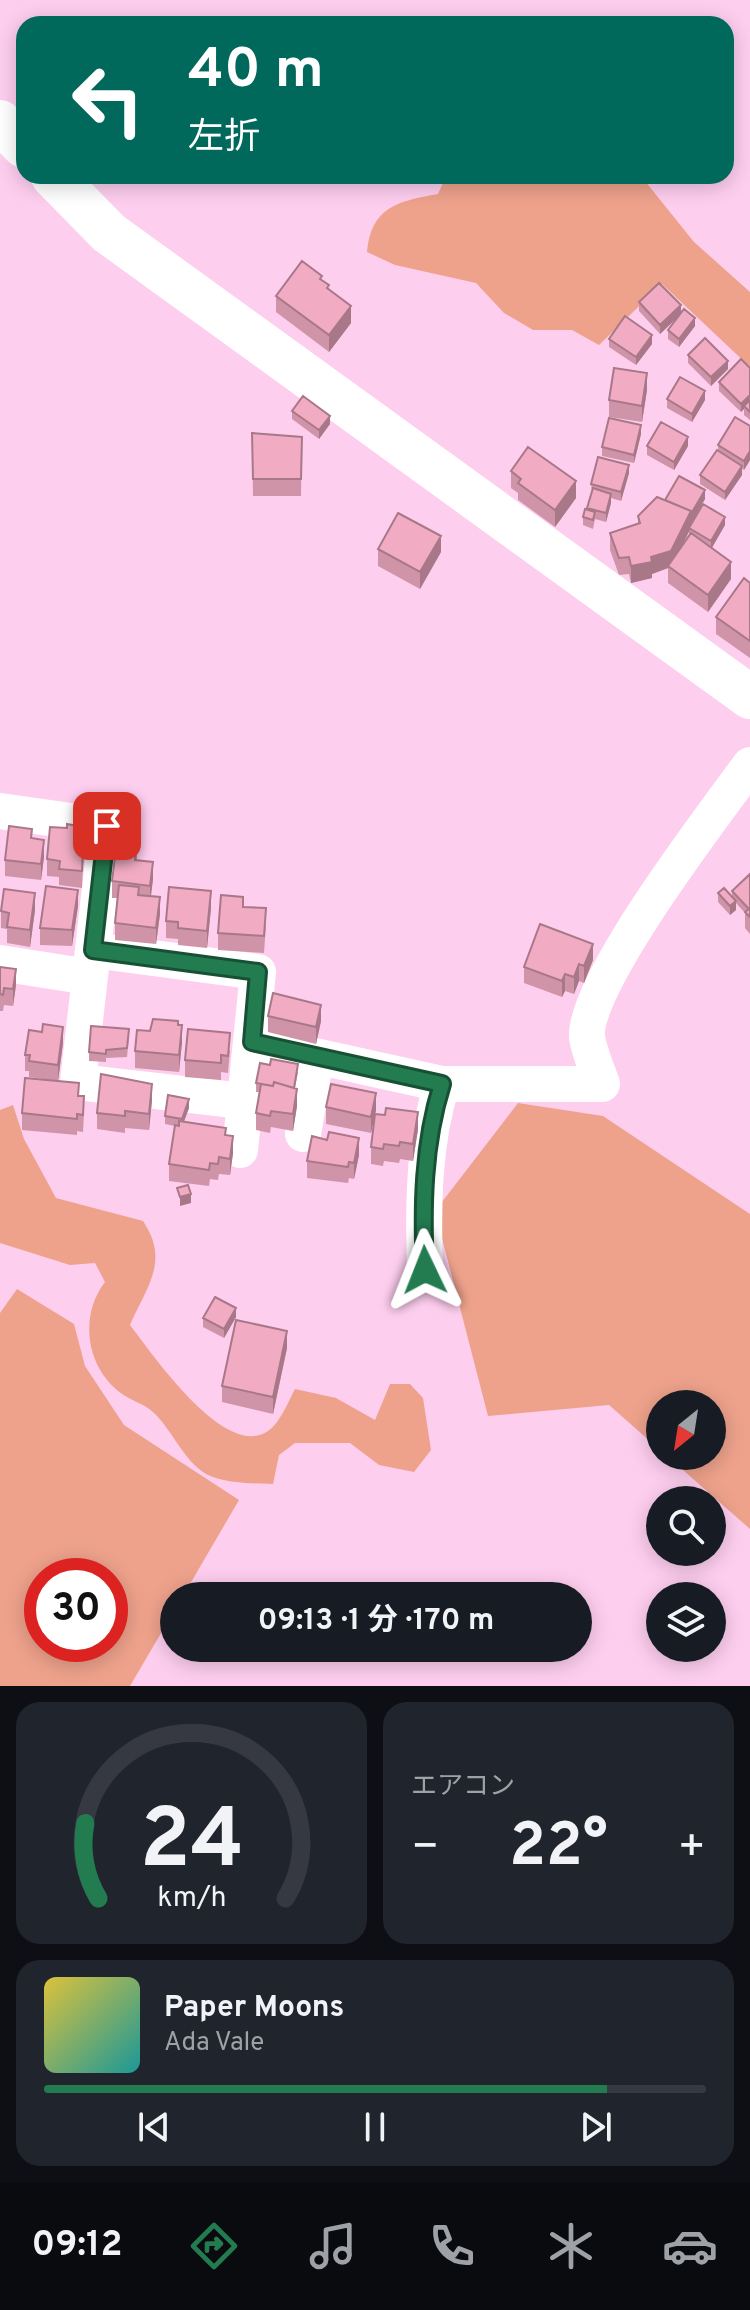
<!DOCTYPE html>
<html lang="ja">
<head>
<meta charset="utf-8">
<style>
	body { margin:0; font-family:Overpass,"Noto Sans JP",sans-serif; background:#20242c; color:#f1f3f6; height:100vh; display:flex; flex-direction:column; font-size:30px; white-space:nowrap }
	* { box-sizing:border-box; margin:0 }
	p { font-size:26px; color:#9ea1a6 }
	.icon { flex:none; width:44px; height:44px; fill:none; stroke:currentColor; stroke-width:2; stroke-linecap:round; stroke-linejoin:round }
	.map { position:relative; height:1686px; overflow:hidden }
	.drawer { display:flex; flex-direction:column; gap:16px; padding:16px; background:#0d0f14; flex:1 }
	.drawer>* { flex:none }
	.top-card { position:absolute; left:16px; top:16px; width:718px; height:168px; border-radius:24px; box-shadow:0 4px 20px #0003; background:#00695c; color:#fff; overflow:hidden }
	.needle { width:52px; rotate:210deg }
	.buttons { position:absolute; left:646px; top:1390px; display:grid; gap:16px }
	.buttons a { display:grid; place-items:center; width:80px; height:80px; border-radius:50%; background:#171b24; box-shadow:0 4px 20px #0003; font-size:40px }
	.speed { position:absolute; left:24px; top:1558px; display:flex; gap:16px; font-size:40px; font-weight:700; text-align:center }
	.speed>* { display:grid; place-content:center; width:104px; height:104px; border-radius:50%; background:#171b24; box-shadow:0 4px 20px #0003; line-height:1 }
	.speed .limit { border:12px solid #d22; background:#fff; color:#111 }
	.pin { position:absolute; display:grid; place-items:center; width:68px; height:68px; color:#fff; margin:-34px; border-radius:16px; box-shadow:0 4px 12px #0006 }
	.me { position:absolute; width:88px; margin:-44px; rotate:358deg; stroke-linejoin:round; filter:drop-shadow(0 0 6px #0008) }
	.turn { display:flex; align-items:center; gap:28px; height:168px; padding:0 40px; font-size:36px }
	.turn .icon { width:104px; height:104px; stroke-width:2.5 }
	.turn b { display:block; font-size:56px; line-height:68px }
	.big { font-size:60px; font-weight:700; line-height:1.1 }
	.drawer .widget { flex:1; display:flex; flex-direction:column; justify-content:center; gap:12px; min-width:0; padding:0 28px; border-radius:24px; background:#20242c }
	.drawer .dial { align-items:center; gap:0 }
	.dial svg { height:208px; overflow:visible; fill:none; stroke:#363941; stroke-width:7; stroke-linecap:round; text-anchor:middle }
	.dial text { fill:#f1f3f6; stroke:none }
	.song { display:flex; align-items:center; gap:24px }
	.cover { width:96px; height:96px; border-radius:12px; background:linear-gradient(135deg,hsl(50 70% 55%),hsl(180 70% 35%)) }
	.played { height:8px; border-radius:4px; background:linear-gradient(90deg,#237b50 85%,#363941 85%) }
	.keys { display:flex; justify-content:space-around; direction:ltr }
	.heat { display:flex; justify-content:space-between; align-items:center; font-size:44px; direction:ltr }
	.drawer .tiles { flex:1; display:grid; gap:16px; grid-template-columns:1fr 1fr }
	.widget:last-child { grid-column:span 2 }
	.trip { position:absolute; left:160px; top:1582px; width:432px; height:80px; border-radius:40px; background:#171b24; box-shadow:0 4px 20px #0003; font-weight:700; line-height:80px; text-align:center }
	.dock { display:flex; height:128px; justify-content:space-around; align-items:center; background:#090b0e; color:#9ea1a6 }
	.dock .icon { width:56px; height:56px }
	.dock .current { color:#237b50 }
	.dock b { font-size:36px; color:#f1f3f6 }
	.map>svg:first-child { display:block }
	.green { fill:#eea28c; fill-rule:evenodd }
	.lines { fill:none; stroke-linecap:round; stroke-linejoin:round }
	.minor { stroke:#fff; stroke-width:36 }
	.tertiary { stroke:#fff; stroke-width:44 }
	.wall { fill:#cf94a8; fill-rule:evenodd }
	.shaded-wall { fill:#a97888 }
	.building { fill:#f1acc3; stroke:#a97888; stroke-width:2 }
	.route-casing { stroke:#175034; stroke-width:20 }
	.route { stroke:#237b50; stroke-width:14 }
</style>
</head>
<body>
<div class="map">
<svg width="750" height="1686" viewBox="0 0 750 1686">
	<rect width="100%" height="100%" fill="#feceef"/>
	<path class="green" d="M 446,176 L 641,176 L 694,242 L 750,292 L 750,367 L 662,284 L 599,345 L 572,330 L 533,330 L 504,313 L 476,283 L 395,265 L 367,252 C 371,207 398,201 438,194 Z
		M 518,1103 L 603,1116 L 750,1214 L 750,1529 L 667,1456 L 712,1456 L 712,1404 L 660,1404 L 660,1450 L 609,1405 L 488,1416 L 435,1211 Z
		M 13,1105 L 24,1139 L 56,1198 L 143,1221 C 170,1261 147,1286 130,1325 C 151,1352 225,1461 268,1431 C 280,1423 288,1402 295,1389 L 336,1398 L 375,1420 L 390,1384 L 410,1384 L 423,1398 L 431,1450 L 414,1472 L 379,1465 L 350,1443 L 295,1443 L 279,1455 L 273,1484 C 252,1483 225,1484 206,1474 C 184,1461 172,1430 154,1413 C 144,1403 128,1400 118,1391 C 85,1364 80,1314 105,1282 L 95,1263 L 70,1265 L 0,1243 L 0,1110 Z
		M 17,1289 L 74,1324 L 85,1366 L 124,1425 L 239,1500 L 183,1596 L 174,1596 L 174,1611 L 130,1686 L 0,1686 L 0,1313 ZM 42,1576 L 110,1576 L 110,1644 L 42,1644 Z"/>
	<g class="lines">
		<path class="minor" d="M 0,811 L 107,826 L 78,1082 L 243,1101
			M 93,950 L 258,972 L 240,1150
			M 0,963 L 89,977
			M 252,1042 L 442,1084 L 602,1084 C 597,1069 589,1052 587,1037 C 583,984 715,813 750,765
			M 303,1134 L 316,1057
			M 425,1270 C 423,1208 423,1144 442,1084"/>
		<path class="tertiary" d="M 0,122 L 24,146
			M 53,176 L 109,233 L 750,697"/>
	</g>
	<path class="wall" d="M 322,280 L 351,323 L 329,352 L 276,312 L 276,296 Z
		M 639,302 L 681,313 L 695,326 L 679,347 L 668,339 L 668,330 L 678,317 L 660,334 L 639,311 Z
		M 609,339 L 652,344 L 636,365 L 609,347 Z
		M 688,355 L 728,369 L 711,386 L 688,363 Z
		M 750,368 L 750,420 L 744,415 L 744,409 L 741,412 L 719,391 L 719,382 Z
		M 647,390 L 642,422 L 609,417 L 609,400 Z
		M 667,399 L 705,400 L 692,422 L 667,408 Z
		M 292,411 L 330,424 L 319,439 L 292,419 Z
		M 750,426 L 750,460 L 744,470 L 742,469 L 742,475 L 725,500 L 700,484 L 700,475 L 718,451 L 718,445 Z
		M 252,433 L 302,437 L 301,496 L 253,496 Z
		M 641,434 L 634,463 L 602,456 L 602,447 Z
		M 647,446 L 688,446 L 674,470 L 647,455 Z
		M 511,471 L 576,498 L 555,527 L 518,500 L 518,493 L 511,488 Z
		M 629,473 L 621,501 L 611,498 L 611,503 L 606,522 L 595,519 L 593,529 L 583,525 L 583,517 L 587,510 L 592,493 L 591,484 Z
		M 705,499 L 691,523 L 691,526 L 725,525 L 712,548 L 731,579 L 708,612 L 668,583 L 668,568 L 652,574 L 652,578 L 631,583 L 629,574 L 619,575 L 610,550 L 610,533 L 638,524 L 638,516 L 665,500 ZM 689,531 L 689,536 L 680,550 Z
		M 378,549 L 441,552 L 420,589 L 378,566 Z
		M 750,583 L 750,658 L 716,634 L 716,617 Z
		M 32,839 L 44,857 L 41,880 L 5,876 L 5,860 Z
		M 84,843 L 82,888 L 59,885 L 59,877 L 47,876 L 47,859 Z
		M 137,853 L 137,860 L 153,879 L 151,896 L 160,914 L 156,944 L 115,940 L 115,923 L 117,898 L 112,898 L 112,881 Z
		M 750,874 L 750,934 L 745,928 L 745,913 L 736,903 L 736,910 L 730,915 L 718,902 L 718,893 L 732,897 L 732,891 Z
		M 78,906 L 72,946 L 40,945 L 40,928 Z
		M 243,907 L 266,925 L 264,953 L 218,950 L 218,933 Z
		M 211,908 L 207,948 L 178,945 L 178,939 L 166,938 L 166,921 Z
		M 35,910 L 30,947 L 7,943 L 7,929 L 1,928 L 1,911 Z
		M 593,960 L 584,983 L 579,981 L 574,994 L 565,991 L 562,997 L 524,983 L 524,967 Z
		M 0,967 L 16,985 L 13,1006 L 4,1005 L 3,1011 L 0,1011 Z
		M 268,1016 L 321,1021 L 316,1044 L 268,1032 Z
		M 178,1025 L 182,1042 L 179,1072 L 135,1068 L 135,1051 L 150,1031 Z
		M 129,1037 L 127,1057 L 106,1058 L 106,1062 L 89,1061 L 89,1052 Z
		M 63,1043 L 58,1081 L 29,1077 L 29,1071 L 25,1071 L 25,1055 Z
		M 230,1050 L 228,1073 L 221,1072 L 221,1080 L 185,1077 L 185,1060 Z
		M 298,1072 L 295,1088 L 297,1106 L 293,1131 L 271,1127 L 270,1133 L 256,1130 L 256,1113 L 259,1092 L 256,1092 L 256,1083 Z
		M 79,1096 L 84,1113 L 83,1132 L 77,1131 L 77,1135 L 22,1130 L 22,1113 Z
		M 152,1100 L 149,1130 L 125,1128 L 125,1133 L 97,1129 L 97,1113 Z
		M 326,1107 L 376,1110 L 371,1133 L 326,1124 Z
		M 189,1108 L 184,1121 L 226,1135 L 233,1153 L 230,1175 L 219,1174 L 218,1180 L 210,1179 L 209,1186 L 169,1181 L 169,1164 L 175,1126 L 165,1124 L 165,1116 Z
		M 418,1129 L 413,1161 L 400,1159 L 399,1163 L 384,1161 L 383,1166 L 371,1164 L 371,1147 Z
		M 359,1155 L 354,1179 L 349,1178 L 348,1183 L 307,1178 L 307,1161 Z
		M 236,1317 L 224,1338 L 203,1327 L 203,1318 Z
		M 287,1348 L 273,1414 L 222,1402 L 222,1386 Z"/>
	<path class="shaded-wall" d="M 681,305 L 681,314 L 660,334 L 660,325 Z
		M 351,306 L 351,323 L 329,352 L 329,335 Z
		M 695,318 L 695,326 L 679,347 L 679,339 Z
		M 652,335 L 652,344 L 636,365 L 636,357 Z
		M 728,361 L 728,369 L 711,386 L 711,377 Z
		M 647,373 L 647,390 L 642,422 L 642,406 Z
		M 705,391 L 705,400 L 692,422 L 692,414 Z
		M 750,395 L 750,403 L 744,406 L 744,409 L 741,412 L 741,404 Z
		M 330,416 L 330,424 L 319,439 L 319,430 Z
		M 641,425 L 641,434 L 634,463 L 634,455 Z
		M 688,437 L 688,446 L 674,470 L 674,462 Z
		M 750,451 L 750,460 L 744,470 L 744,461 Z
		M 629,465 L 629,473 L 621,501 L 621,492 Z
		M 742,466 L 742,475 L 725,500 L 725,492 Z
		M 576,481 L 576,498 L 555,527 L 555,510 Z
		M 705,490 L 705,499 L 691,523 L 691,528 L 671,567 L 668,566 L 668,568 L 652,574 L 652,578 L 631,583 L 631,566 L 651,557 L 691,511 Z
		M 611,494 L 611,503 L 606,522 L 606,513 Z
		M 725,517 L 725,525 L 711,549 L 711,541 Z
		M 441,536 L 441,552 L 420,589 L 420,572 Z
		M 731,562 L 731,579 L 708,612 L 708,595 Z
		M 44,840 L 44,857 L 41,880 L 41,864 Z
		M 153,862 L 153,879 L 150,902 L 150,886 Z
		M 78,890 L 78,906 L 72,946 L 72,930 Z
		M 211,891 L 211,908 L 207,948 L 207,931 Z
		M 35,893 L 35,910 L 30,947 L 30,930 Z
		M 160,897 L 160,914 L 156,944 L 156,928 Z
		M 736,901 L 736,910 L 730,915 L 730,906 Z
		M 593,944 L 593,960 L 584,983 L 584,966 Z
		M 579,964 L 579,981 L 574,994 L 574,977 Z
		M 16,969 L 16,985 L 13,1006 L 13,989 Z
		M 565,974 L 565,991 L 562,997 L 562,981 Z
		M 321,1005 L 321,1021 L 316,1044 L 316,1027 Z
		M 182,1025 L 182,1042 L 179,1072 L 179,1055 Z
		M 63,1027 L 63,1043 L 58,1081 L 58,1065 Z
		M 152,1084 L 152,1100 L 149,1130 L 149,1114 Z
		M 297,1089 L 297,1106 L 293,1131 L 293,1114 Z
		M 376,1093 L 376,1110 L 371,1133 L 371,1117 Z
		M 189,1099 L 189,1108 L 182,1127 L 182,1119 Z
		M 418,1112 L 418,1129 L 413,1161 L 413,1144 Z
		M 233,1136 L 233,1153 L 230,1175 L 230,1159 Z
		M 359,1138 L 359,1155 L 354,1179 L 354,1163 Z
		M 191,1194 L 191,1203 L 180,1206 L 180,1197 Z
		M 236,1308 L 236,1317 L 224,1338 L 224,1329 Z
		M 287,1331 L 287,1348 L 273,1414 L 273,1397 Z"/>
	<path class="building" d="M 302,261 L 322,276 L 320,279 L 329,285 L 327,288 L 351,306 L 329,335 L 276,296 Z
		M 659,283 L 681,305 L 660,325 L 639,302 Z
		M 684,309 L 695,318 L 679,339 L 668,330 Z
		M 625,316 L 652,335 L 636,357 L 609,339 Z
		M 705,338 L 728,361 L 711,377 L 688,355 Z
		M 741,359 L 750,368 L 750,395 L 741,404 L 719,382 Z
		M 614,368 L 647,373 L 642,406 L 609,400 Z
		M 680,377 L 705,391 L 692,414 L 667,399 Z
		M 303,396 L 330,416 L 319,430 L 292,411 Z
		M 750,400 L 750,412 L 744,406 Z
		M 735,417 L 750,426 L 750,451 L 744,461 L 718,445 Z
		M 609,418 L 641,425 L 634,455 L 602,447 Z
		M 661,422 L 688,437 L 674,462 L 647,446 Z
		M 252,433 L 302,437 L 301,479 L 253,479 Z
		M 528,447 L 576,481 L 555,510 L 518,483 L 521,479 L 511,471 Z
		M 717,450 L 742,466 L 725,492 L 700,475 Z
		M 598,457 L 629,465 L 621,492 L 591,484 Z
		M 679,476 L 705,490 L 691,514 L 691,511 L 665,500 Z
		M 593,488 L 611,494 L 606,513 L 587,508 Z
		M 657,497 L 691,511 L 671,551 L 651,557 L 652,562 L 631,566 L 629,557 L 619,558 L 610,533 L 640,523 L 638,516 Z
		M 703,504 L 725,517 L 711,541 L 689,528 Z
		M 585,509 L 595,512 L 593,520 L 583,517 Z
		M 398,513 L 441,536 L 420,572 L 378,549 Z
		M 691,533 L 731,562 L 708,595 L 668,566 Z
		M 744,578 L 750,583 L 750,641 L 716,617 Z
		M 67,824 L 84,827 L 82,871 L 59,869 L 60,861 L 47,859 L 50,827 L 67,828 Z
		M 9,826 L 32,829 L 31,838 L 44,840 L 41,864 L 5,860 Z
		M 118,833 L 137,836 L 135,860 L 153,862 L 150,886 L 112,881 Z
		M 750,874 L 750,908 L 749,909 L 732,891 Z
		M 119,885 L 139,887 L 138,895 L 160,897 L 156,928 L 115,923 Z
		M 46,886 L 78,890 L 72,930 L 40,928 Z
		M 169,887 L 211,891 L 207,931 L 178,928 L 178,922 L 166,921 Z
		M 724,888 L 736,901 L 730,906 L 718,893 Z
		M 4,889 L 35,893 L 30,930 L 7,927 L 9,913 L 1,911 Z
		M 221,895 L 243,897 L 243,907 L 266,908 L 264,936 L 218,933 Z
		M 750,908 L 750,917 L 745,912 Z
		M 540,924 L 593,944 L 584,966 L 579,964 L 574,977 L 565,974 L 562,981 L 524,967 Z
		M 0,967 L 16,969 L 13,989 L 4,988 L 3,995 L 0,994 Z
		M 273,993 L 321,1005 L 316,1027 L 268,1016 Z
		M 153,1019 L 178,1021 L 178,1025 L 182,1025 L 179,1055 L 135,1051 L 137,1030 L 150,1031 Z
		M 43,1024 L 63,1027 L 58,1065 L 29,1061 L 30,1055 L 25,1055 L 29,1030 L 42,1032 Z
		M 91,1026 L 129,1029 L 127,1048 L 106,1050 L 106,1054 L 89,1052 Z
		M 188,1029 L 230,1033 L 228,1056 L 221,1055 L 221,1063 L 185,1060 Z
		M 271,1059 L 298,1064 L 294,1088 L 274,1082 L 273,1086 L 256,1083 L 260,1063 L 270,1065 Z
		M 101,1074 L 152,1084 L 149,1114 L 125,1111 L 125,1116 L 97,1113 Z
		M 25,1078 L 79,1083 L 78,1096 L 84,1096 L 83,1115 L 77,1114 L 77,1119 L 22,1113 Z
		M 274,1082 L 297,1089 L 293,1114 L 271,1111 L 270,1116 L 256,1113 L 261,1084 L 273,1086 Z
		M 331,1084 L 376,1093 L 371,1117 L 326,1107 Z
		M 168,1095 L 189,1099 L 182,1119 L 165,1116 Z
		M 386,1108 L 418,1112 L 413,1144 L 400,1142 L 399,1146 L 384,1144 L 383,1149 L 371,1147 L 375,1114 L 385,1115 Z
		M 179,1121 L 226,1128 L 225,1135 L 233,1136 L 230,1159 L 219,1157 L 218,1164 L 210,1163 L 209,1170 L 169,1164 L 175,1125 L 179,1126 Z
		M 329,1132 L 359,1138 L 354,1163 L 349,1162 L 348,1167 L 307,1161 L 312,1136 L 327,1140 Z
		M 188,1185 L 191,1194 L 180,1197 L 177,1188 Z
		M 215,1297 L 236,1308 L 224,1329 L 203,1318 Z
		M 236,1320 L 287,1331 L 273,1397 L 222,1386 Z"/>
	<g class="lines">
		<g class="route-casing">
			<path id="route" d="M 107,826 L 93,950 L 258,972 L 252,1042 L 442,1084 C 423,1144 422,1208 425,1270"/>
		</g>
		<use href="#route" class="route"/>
	</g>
</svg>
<div class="buttons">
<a><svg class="needle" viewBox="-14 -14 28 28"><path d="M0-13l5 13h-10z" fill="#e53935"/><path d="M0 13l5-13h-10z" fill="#9ea1a6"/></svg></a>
<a><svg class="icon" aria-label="search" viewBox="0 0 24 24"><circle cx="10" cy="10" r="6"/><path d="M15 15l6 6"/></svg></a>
<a><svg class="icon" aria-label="layers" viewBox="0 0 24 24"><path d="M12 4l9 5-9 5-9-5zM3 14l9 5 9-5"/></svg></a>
</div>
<div class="speed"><div class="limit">30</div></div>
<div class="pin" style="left:107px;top:826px;background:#d93025"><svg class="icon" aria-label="arrive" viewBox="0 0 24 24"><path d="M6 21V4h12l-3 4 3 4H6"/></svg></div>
<svg class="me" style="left:425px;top:1270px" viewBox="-20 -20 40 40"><path d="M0-17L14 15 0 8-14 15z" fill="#237b50" stroke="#fff" stroke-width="4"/></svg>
<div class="trip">09:13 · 1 分 · 170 m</div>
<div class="top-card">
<div class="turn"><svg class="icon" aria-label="left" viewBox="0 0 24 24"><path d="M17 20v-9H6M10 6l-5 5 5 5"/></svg><div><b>40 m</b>左折</div></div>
</div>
</div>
<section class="drawer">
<div class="tiles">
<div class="widget dial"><svg viewBox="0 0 100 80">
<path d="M14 69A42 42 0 1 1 86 69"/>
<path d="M14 69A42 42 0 0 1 9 40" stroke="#237b50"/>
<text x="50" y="56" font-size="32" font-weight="700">24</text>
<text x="50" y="72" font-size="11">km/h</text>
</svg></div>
<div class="widget"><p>エアコン</p>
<div class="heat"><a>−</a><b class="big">22°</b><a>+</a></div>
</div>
<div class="widget">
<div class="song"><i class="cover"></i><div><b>Paper Moons</b><p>Ada Vale</p></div></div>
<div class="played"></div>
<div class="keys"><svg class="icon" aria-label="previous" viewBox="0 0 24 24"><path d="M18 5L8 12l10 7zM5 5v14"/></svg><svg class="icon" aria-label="pause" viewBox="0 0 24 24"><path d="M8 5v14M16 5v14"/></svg><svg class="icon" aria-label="next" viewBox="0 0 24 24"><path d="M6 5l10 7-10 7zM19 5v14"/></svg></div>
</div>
</div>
</section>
<nav class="dock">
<b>09:12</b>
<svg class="icon current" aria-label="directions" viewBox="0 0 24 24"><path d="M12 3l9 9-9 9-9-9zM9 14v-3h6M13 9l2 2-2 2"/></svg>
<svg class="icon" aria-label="music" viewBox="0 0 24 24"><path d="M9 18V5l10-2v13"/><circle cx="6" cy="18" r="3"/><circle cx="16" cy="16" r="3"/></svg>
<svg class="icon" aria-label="phone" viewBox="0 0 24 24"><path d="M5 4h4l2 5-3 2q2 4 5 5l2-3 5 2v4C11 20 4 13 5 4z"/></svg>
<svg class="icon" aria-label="climate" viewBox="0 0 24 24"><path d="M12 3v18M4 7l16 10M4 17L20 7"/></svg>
<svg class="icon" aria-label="car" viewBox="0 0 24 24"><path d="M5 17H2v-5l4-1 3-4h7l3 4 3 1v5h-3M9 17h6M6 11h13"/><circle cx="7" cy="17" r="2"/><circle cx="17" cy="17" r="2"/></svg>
</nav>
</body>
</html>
